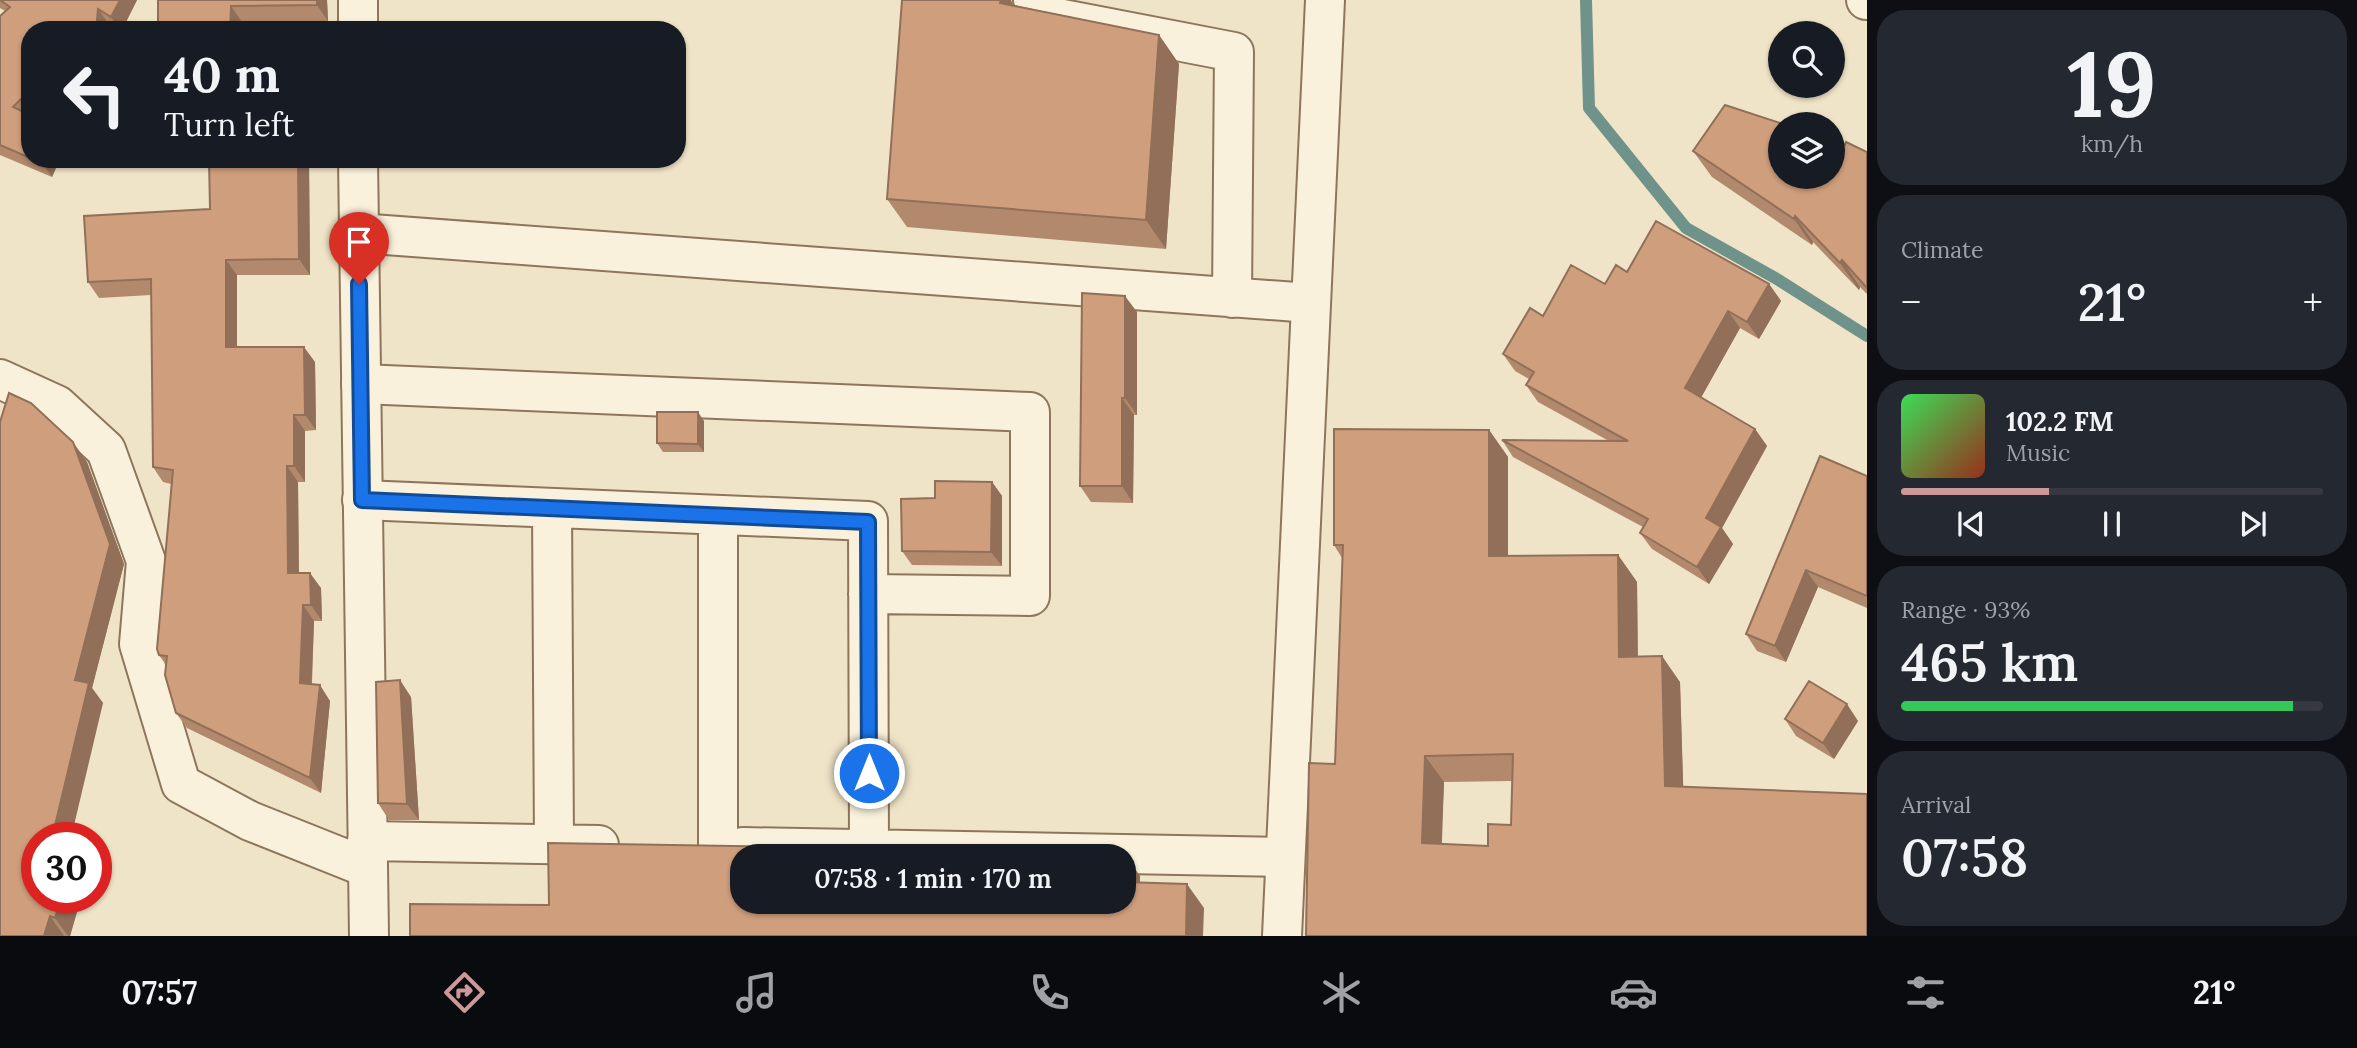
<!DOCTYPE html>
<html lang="en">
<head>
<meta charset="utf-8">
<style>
	body { margin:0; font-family:Lora,serif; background:#242831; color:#f1f3f6; height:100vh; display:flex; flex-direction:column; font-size:26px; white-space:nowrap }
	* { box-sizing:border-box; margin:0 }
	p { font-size:23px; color:#9ea1a6 }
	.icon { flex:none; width:38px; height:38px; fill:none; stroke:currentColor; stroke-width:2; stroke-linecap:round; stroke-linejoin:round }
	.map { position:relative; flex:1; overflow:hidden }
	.side { display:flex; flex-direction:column; gap:10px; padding:10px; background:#0d0f14; width:490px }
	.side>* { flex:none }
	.hud { position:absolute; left:21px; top:21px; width:665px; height:147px; border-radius:28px; box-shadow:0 2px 5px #0004; background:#171b24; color:#f1f3f6; overflow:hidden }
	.controls { position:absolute; left:1768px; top:21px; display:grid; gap:14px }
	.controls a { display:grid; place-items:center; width:77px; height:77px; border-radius:50%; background:#171b24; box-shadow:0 2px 5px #0004; font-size:35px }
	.speed { position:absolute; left:21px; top:822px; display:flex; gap:14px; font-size:35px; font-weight:700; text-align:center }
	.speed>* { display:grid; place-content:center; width:91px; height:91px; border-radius:50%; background:#171b24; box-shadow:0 2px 5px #0004; line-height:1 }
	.speed .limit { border:10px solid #d22; background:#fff; color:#111 }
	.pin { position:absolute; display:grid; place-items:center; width:60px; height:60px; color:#fff; margin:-72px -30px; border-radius:50% 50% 50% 0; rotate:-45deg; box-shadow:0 0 7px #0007 }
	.pin .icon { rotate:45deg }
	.me { position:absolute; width:77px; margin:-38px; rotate:0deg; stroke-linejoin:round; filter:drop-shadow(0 0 5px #0008) }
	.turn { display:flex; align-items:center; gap:24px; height:147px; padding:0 28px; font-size:32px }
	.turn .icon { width:91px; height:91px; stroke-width:2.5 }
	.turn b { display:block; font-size:49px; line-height:60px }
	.big { font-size:52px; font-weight:600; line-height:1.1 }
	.side .tile { flex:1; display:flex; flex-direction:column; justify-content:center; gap:10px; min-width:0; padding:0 24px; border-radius:28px; background:#242831 }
	.side .dial { align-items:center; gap:0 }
	.dial b { font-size:91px; line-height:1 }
	.song { display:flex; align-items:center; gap:21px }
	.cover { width:84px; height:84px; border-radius:10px; background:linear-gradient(135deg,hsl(130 70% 55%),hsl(10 70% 35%)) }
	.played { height:7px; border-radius:4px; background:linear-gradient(90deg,#cc999b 35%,#363941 35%) }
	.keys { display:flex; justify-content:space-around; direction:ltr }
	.heat { display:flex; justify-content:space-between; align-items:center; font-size:38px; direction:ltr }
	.charge { height:10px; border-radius:5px; background:linear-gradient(90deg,#34c759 93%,#363941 0) }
	.trip { position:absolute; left:730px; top:844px; width:406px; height:70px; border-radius:28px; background:#171b24; box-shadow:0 2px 5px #0004; font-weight:600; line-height:70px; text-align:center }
	.menu { display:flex; height:112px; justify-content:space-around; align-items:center; background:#090b0e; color:#9ea1a6 }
	.menu .icon { width:49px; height:49px }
	.menu .selected { color:#cc999b }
	.menu b { font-size:32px; color:#f1f3f6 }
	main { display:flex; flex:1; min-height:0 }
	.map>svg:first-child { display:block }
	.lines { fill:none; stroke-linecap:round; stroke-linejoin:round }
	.stream { stroke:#6f938a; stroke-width:12 }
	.minor-casing { stroke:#8d765c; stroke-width:42 }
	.tertiary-casing { stroke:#8d765c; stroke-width:42 }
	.minor { stroke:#faf1dc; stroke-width:38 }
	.tertiary { stroke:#faf1dc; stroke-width:38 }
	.wall { fill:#b2896c; fill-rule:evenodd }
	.shaded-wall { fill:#916f58 }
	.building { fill:#cf9f7d; stroke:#916f58; stroke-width:2; fill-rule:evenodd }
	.route-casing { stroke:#114b97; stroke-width:18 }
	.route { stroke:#1a73e8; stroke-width:12 }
</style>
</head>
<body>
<main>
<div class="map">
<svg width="1867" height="936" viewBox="0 0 1867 936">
	<rect width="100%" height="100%" fill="#f0e4c8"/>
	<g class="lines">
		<path class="stream" d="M 1586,0 L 1589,108 L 1686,228 L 1777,279 L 1867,336"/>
		<g class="minor-casing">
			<path id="minor" d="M 1033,0 L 1042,15 L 1234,52 L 1232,298
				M 1866,0 L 1867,0
				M 358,233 L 1310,303
				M 0,379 L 57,405 L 106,450 L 146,561 L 139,644 L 181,784 L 250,821 L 368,868
				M 361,384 L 1030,412 L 1030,596 L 868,594
				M 362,500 L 868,521 L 869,850
				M 552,508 L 554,844
				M 367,841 L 599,845
				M 718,847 L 718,515
				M 743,847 L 1283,857"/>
		</g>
		<g class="tertiary-casing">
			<path id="tertiary" d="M 358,0 L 358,30
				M 358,159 L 369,936
				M 1282,936 L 1325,0"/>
		</g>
		<use href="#minor" class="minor"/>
		<use href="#tertiary" class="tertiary"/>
	</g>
	<path class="wall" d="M 0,0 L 137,0 L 122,30 L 118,30 L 108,23 L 30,30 L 30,159 L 60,159 L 52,177 L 0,155 L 0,16 L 5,11 L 0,8 Z
		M 158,0 L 327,0 L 328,21 L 242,22 L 242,30 L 158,30 Z
		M 1014,5 L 1159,35 L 1179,64 L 1166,249 L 907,227 L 887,199 Z
		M 1693,151 L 1780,177 L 1867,152 L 1867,294 L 1860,287 L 1859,290 L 1813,242 L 1812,245 L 1712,177 Z
		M 209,159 L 309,159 L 310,275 L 237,275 L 237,347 L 315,362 L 316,430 L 305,431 L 305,482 L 298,482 L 299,573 L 321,588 L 322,621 L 314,621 L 312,684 L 330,701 L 321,793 L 187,728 L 176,713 L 166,665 L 159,655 L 171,484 L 163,482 L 153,467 L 151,295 L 99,298 L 88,282 L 210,209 Z
		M 1605,284 L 1769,284 L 1781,301 L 1759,339 L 1740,328 L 1701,397 L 1755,429 L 1767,446 L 1722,528 L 1733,544 L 1709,584 L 1652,549 L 1640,533 L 1643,527 L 1513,457 L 1502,440 L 1609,441 L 1538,402 L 1526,385 L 1529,379 L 1515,371 L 1503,354 L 1543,316 Z
		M 1137,312 L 1137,415 L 1134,415 L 1133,503 L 1091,502 L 1080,486 Z
		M 704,421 L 704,452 L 663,452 L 657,443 Z
		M 1489,430 L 1508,457 L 1508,556 L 1618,555 L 1637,582 L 1638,657 L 1680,682 L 1683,786 L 1306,936 L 1335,764 L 1342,558 L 1334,545 ZM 1513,781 L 1511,825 L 1488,846 L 1441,844 L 1444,782 Z
		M 87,462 L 124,564 L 92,688 L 103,703 L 37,838 L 81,898 L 70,936 L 0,936 Z
		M 1867,476 L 1867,608 L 1818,587 L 1786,662 L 1757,651 L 1746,634 Z
		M 992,482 L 1002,496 L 1002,566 L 912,565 L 902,551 L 935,498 Z
		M 411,697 L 419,820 L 389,820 L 378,803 Z
		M 1785,719 L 1858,721 L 1834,759 L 1796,736 Z"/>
	<path class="shaded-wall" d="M 120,0 L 137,0 L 122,30 L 120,30 L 111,17 Z
		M 317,0 L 327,0 L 328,21 L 317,5 Z
		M 1001,0 L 1011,0 L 1021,23 L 1000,3 Z
		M 231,6 L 242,22 L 242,30 L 230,30 Z
		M 98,9 L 108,23 L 107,30 L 96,30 Z
		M 1159,35 L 1179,64 L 1166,249 L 1146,220 Z
		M 43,159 L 60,159 L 52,177 L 42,163 Z
		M 298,159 L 309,159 L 310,275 L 299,259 Z
		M 1795,216 L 1813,242 L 1812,245 L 1794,219 Z
		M 226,260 L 237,275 L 237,363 L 226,347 Z
		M 1842,260 L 1860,287 L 1859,290 L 1840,263 Z
		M 1769,284 L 1781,301 L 1759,339 L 1747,322 Z
		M 1125,296 L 1137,312 L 1137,415 L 1125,398 Z
		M 1728,311 L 1740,328 L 1697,405 L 1685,388 Z
		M 304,347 L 315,362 L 316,430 L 305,415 Z
		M 1122,398 L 1134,415 L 1133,503 L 1122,486 Z
		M 698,412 L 704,421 L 704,452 L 698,444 Z
		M 294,415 L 305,431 L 305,482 L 294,466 Z
		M 1755,429 L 1767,446 L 1722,528 L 1733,544 L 1709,584 L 1697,567 L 1706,518 Z
		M 1489,430 L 1508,457 L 1508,582 L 1489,556 Z
		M 73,442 L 87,462 L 124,564 L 92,688 L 103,703 L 71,838 L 52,838 L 75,680 Z
		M 287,466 L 298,482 L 299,588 L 288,573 Z
		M 992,482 L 1002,496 L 1002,566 L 991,552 Z
		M 1618,555 L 1637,582 L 1638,684 L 1619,657 Z
		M 1806,570 L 1818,587 L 1786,662 L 1775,646 Z
		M 310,573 L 321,588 L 322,621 L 311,605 Z
		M 303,605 L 314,621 L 311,698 L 300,683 Z
		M 1662,656 L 1680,682 L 1684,812 L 1665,786 Z
		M 400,680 L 411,697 L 419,820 L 407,804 Z
		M 320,685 L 330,701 L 321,793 L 310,778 Z
		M 1847,704 L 1858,721 L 1834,759 L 1823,743 Z
		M 1425,756 L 1444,782 L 1441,869 L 1422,843 Z
		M 1124,853 L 1140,876 L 1140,906 L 1124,882 Z
		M 1187,884 L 1204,908 L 1203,936 L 1186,936 Z
		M 61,898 L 81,898 L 70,936 L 68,936 L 55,918 Z
		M 50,916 L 64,936 L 44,936 Z"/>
	<path class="building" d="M 0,0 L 120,0 L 111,17 L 98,9 L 96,30 L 30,30 L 30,90 L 13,107 L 30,115 L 30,158 L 0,145 L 0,16 L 10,7 Z
		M 158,0 L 317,0 L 317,5 L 231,6 L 230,30 L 158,30 Z
		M 902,0 L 1001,0 L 1000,3 L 1159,35 L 1146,220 L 887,199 Z
		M 1725,105 L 1783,124 L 1780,124 L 1780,177 L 1832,177 L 1832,141 L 1845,145 L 1846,142 L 1867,152 L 1867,288 L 1842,260 L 1840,263 L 1795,216 L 1794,219 L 1693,151 Z
		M 33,159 L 43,159 L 42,163 Z
		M 209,159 L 298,159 L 299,259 L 226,260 L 226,347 L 304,347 L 305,415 L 294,415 L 294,466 L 287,466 L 288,573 L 310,573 L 311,605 L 303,605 L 300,683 L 320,685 L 310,778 L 176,713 L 165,675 L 167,656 L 159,655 L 157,649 L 173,470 L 153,467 L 151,279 L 88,282 L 84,216 L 210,209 Z
		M 1656,221 L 1769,284 L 1747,322 L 1728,311 L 1685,388 L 1755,429 L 1706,518 L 1721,527 L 1697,567 L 1640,533 L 1648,519 L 1502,440 L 1628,441 L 1526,385 L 1534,372 L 1503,354 L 1530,308 L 1543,316 L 1571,265 L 1605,284 L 1616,265 L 1627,272 Z
		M 1082,293 L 1125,296 L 1125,398 L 1122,398 L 1122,486 L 1080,486 Z
		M 9,393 L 31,403 L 73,442 L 110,544 L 75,680 L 89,683 L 52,838 L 37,838 L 37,898 L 61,898 L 55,918 L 50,916 L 44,936 L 0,936 L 0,422 Z
		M 657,412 L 698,412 L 698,444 L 657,443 Z
		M 1334,429 L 1489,430 L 1489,556 L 1618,555 L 1619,657 L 1662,656 L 1665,786 L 1867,794 L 1867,936 L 1306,936 L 1309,763 L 1335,764 L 1343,545 L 1334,545 ZM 1513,754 L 1511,825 L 1488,824 L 1488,846 L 1422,843 L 1425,756 Z
		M 1820,456 L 1867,476 L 1867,596 L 1806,570 L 1775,646 L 1746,634 Z
		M 935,481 L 992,482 L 991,552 L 902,551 L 901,499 L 935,498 Z
		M 400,680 L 407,804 L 378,803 L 376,682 Z
		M 1809,681 L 1847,704 L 1823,743 L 1785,719 Z
		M 548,843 L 793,847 L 793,853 L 841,848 L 908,849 L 908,856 L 742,856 L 742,901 L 1124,901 L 1124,856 L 1079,856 L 1079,852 L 1124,853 L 1124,882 L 1187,884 L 1186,936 L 410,936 L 410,904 L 549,905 Z"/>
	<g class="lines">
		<g class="route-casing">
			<path id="route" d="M 359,284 L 362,500 L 868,522 L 869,773"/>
		</g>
		<use href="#route" class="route"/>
	</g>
</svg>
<div class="controls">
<a><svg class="icon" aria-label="search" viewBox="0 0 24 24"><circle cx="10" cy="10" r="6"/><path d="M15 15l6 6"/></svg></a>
<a><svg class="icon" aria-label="layers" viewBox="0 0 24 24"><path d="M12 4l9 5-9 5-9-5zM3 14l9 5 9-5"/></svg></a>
</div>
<div class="speed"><div class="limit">30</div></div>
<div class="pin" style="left:359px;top:284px;background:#d93025"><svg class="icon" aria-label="arrive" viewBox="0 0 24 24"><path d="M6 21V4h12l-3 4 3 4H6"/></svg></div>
<svg class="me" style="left:869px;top:773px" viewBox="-20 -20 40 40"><circle r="17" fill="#1a73e8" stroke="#fff" stroke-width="3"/><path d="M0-11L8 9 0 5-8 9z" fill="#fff"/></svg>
<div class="trip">07:58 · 1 min · 170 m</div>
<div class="hud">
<div class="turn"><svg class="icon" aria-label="left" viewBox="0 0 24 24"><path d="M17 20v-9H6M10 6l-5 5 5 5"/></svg><div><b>40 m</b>Turn left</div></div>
</div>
</div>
<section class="side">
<div class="tile dial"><b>19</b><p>km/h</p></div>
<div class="tile"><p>Climate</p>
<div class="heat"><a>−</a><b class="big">21°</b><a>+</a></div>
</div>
<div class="tile">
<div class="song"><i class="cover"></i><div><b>102.2 FM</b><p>Music</p></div></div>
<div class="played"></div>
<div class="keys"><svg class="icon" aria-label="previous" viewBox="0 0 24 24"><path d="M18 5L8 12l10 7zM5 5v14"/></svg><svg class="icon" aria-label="pause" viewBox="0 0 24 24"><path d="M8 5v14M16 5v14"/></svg><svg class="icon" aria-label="next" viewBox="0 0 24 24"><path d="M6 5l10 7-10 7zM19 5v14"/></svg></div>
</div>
<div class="tile"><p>Range · 93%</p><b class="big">465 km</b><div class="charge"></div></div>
<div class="tile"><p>Arrival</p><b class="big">07:58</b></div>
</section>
</main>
<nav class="menu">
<b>07:57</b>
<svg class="icon selected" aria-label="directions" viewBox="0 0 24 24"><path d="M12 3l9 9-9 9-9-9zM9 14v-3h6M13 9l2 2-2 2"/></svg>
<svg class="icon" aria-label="music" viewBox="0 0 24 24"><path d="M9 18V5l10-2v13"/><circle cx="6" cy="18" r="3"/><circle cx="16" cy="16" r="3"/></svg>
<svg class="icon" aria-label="phone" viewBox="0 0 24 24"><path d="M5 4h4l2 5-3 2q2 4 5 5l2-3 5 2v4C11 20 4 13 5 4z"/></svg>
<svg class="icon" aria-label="climate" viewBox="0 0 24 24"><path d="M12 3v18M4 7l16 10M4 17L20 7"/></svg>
<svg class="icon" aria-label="car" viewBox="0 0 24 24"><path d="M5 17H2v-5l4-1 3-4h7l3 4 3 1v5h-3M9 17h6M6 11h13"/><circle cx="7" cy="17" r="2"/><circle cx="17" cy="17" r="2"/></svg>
<svg class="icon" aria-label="filters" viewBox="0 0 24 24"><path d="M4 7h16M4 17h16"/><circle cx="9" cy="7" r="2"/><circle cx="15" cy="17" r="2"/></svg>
<b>21°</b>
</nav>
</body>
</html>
